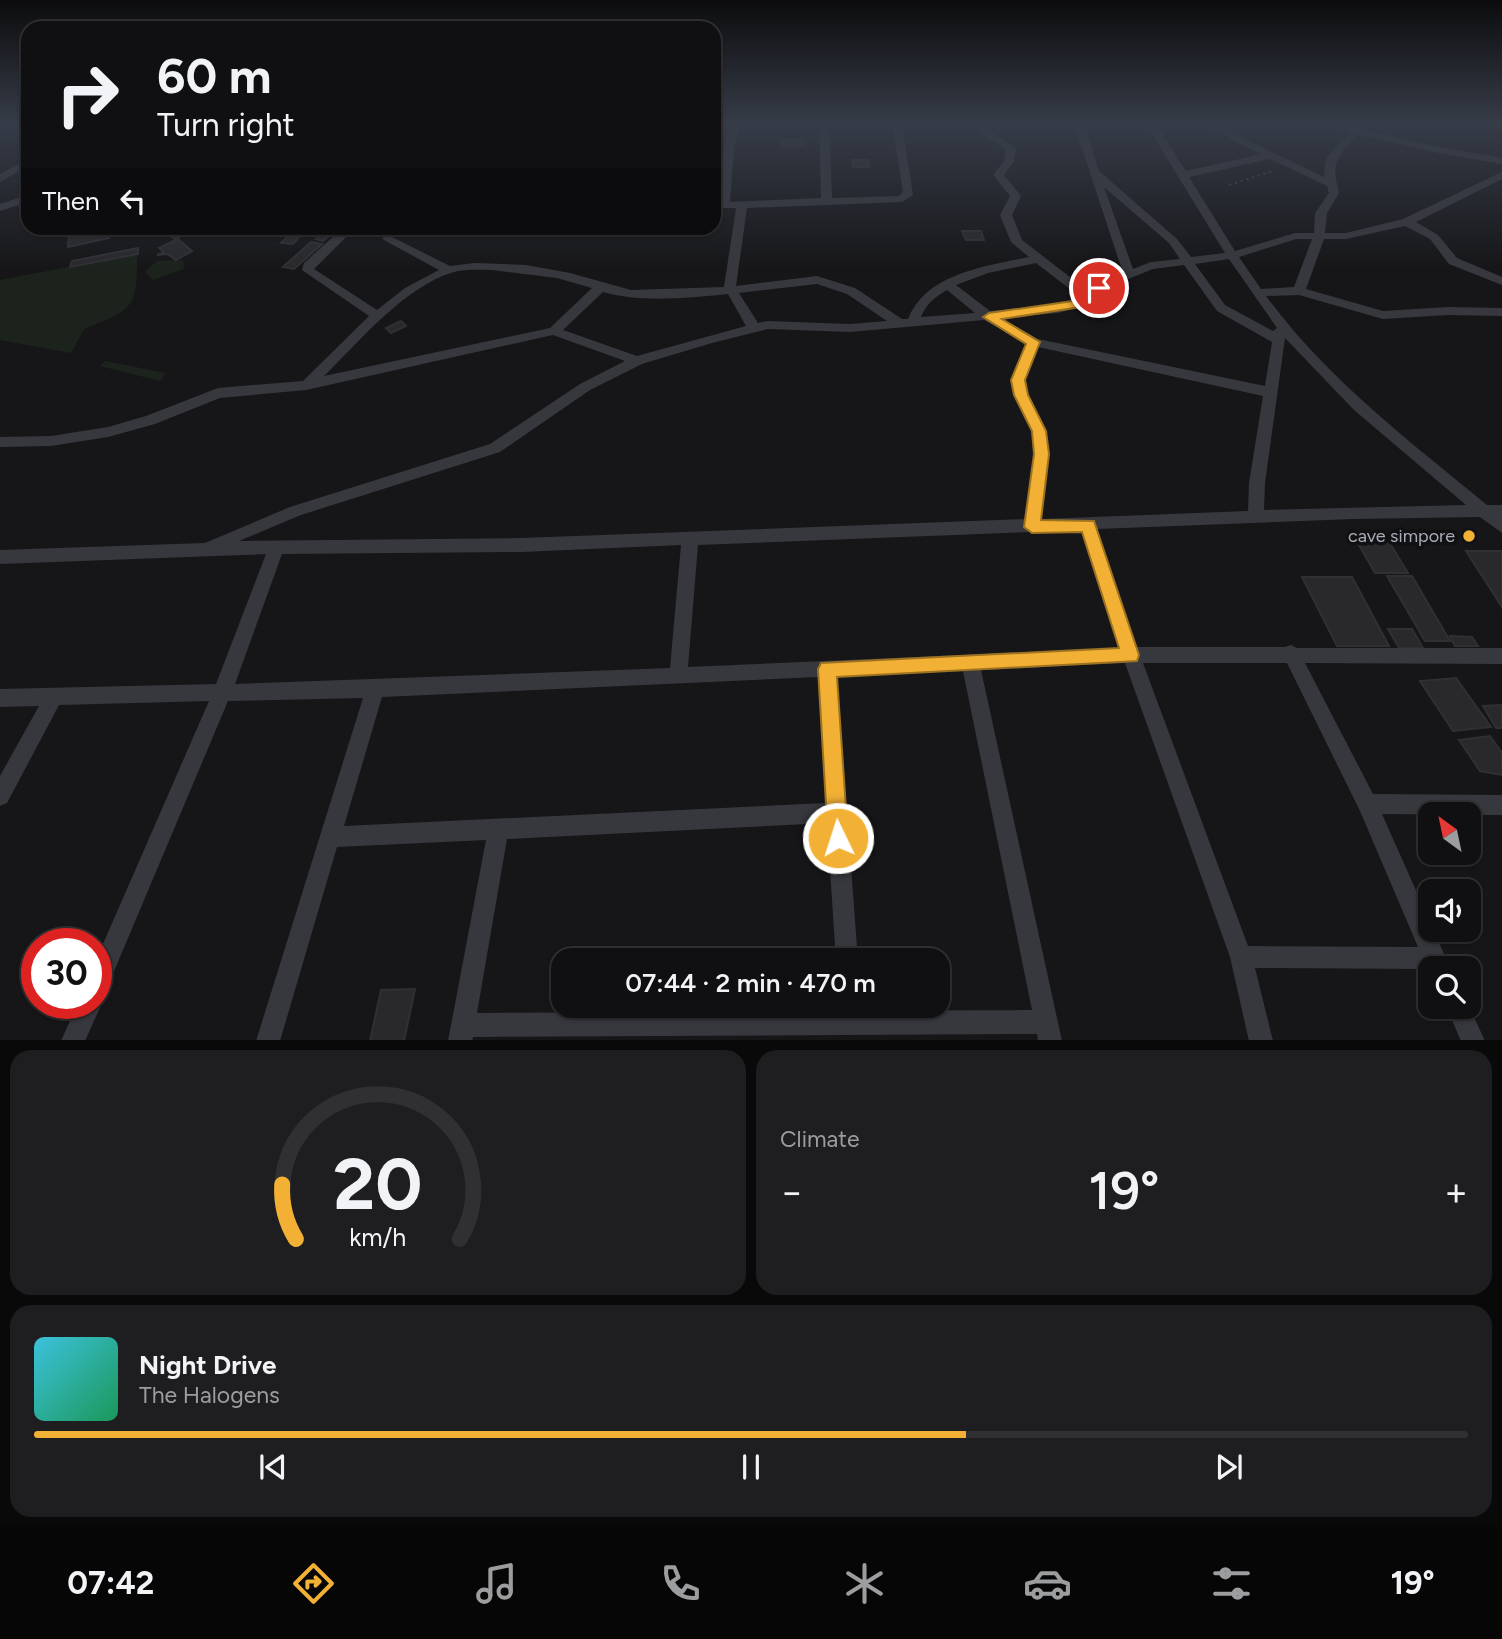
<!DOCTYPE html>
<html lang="en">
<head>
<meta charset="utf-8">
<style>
	body { margin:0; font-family:Figtree,sans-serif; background:#1e1e20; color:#f1f3f6; height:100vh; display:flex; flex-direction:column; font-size:26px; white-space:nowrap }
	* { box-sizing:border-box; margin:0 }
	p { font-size:23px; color:#9c9d9f }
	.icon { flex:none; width:38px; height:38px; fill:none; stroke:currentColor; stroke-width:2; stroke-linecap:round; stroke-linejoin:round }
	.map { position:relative; height:1040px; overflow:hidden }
	.side { display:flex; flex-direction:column; gap:10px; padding:10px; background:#09090a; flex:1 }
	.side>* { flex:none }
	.guide { position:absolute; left:21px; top:21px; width:700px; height:214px; border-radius:21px; box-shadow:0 2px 5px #0004,0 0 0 2px #303032; background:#101012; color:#f1f3f6; overflow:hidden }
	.needle { width:46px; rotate:327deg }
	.buttons { position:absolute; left:1418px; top:802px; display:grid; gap:14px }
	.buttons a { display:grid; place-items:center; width:63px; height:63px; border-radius:14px; background:#101012; box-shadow:0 2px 5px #0004,0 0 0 2px #303032; font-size:35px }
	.speed { position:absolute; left:21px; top:928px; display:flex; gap:14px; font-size:35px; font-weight:700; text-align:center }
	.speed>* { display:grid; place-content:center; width:91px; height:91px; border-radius:50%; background:#101012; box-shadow:0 2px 5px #0004,0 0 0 2px #303032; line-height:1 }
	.speed .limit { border:10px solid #d22; background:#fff; color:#111 }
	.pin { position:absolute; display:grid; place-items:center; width:60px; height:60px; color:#fff; margin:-30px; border:4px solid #fff; border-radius:50%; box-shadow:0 2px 7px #0007 }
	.me { position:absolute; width:77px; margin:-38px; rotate:356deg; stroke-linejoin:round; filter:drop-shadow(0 0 5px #0008) }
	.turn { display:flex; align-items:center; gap:24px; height:147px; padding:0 21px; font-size:32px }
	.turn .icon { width:91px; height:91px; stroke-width:2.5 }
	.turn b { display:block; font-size:49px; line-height:60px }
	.then { display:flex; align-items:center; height:66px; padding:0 21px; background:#0003; gap:14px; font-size:26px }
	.big { font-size:52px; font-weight:600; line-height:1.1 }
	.side .tile { flex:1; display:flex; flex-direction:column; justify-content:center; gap:10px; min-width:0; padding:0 24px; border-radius:21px; background:#1e1e20 }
	.side .dial { align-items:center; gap:0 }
	.dial svg { height:182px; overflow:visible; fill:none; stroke:#303032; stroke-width:7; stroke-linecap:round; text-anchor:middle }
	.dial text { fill:#f1f3f6; stroke:none }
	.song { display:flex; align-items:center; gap:21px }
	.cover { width:84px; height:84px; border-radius:10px; background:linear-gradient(135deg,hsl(190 70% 55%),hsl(150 70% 35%)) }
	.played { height:7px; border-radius:4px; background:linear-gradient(90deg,#f2b134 65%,#303032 65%) }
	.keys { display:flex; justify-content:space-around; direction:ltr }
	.heat { display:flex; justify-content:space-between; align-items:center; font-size:38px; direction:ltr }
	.side .tiles { flex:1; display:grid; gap:10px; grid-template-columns:1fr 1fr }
	.tile:last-child { grid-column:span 2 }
	.trip { position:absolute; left:551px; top:948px; width:399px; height:70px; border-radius:21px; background:#101012; box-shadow:0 2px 5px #0004,0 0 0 2px #303032; font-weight:600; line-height:70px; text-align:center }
	.menu { display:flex; height:112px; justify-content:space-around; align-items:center; background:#060607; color:#9c9d9f }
	.menu .icon { width:49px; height:49px }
	.menu .on { color:#f2b134 }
	.menu b { font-size:32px; color:#f1f3f6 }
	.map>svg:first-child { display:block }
	.green { fill:#1c231d }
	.building { fill:#29292c; stroke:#303034; stroke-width:2 }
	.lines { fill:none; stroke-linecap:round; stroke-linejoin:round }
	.path { stroke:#3d3f44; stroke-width:2; stroke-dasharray:2.5 3.5; stroke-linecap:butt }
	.minor { fill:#37383d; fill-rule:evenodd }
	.route { fill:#f2b134; stroke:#9d7322; stroke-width:2 }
	.poi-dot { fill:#f2b134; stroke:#111113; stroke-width:2.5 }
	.labels { text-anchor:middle; stroke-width:7; stroke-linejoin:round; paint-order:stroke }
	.poi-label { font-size:18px; fill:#a8adb8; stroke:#111113; text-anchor:end }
</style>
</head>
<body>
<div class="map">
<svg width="1502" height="1041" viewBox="0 0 1502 1041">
	<rect width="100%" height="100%" fill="#161618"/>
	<path class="green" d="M 137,254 C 137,309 134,309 84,329 L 71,353 L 0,340 L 0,280 Z
		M 183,260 L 184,269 L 153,280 L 145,272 L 157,261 Z
		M 105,361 L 166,373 L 160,381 L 100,366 Z"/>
	<path class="building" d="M 781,140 L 804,140 L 805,146 L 781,146 Z
		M 852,160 L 868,160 L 869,167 L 853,167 Z
		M 93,228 L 109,228 L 109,238 L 68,247 L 69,233 Z
		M 160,228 L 181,228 L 188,233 L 175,239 Z
		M 330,228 L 339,228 L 323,241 L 316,239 Z
		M 607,228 L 621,228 L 621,235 L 607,236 Z
		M 962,231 L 981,231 L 984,240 L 966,240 Z
		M 290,234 L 301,235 L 293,244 L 281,243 Z
		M 178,239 L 192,251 L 176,260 L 167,254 L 157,255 L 164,252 L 159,248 Z
		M 311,242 L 322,244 L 294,269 L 283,267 Z
		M 138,248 L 138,254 L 70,267 L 72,261 Z
		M 401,321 L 406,326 L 391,333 L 386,328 Z
		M 1356,540 L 1388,540 L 1408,573 L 1375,573 Z
		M 1466,551 L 1502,551 L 1502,607 Z
		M 1387,576 L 1412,576 L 1450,641 L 1425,641 Z
		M 1302,577 L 1352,577 L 1389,646 L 1337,646 Z
		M 1388,629 L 1412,629 L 1423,648 L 1399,648 Z
		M 1450,636 L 1472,637 L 1478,646 L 1455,646 Z
		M 1456,678 L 1491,727 L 1453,731 L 1420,681 Z
		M 1502,705 L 1502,728 L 1496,728 L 1483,706 Z
		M 1490,736 L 1502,753 L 1502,775 L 1480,771 L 1459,740 Z
		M 415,989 L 404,1041 L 370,1041 L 381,990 Z"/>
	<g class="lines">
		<path class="path" d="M 1229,185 L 1273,171"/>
		<path class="minor" d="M 730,124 L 740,124 L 734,147 L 730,202 L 821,198 L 819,124 L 829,124 L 832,198 L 899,196 L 903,192 L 892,124 L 902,124 L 913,195 L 902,202 L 747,208 L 736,286 L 817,276 L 855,288 L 902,319 L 908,319 C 926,273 987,266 1029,257 L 1011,242 L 1000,215 L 1010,196 L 993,175 L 1004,161 L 1006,150 L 983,135 L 975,124 L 985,124 L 991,131 L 1016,149 L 1014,161 L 1004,175 L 1021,196 L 1012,215 L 1022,240 L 1088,291 L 1123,273 L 1074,124 L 1084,124 L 1099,171 L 1177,239 L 1191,257 L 1225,253 L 1146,124 L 1156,124 L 1186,171 L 1261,154 L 1201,124 L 1213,124 L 1324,177 L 1326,158 L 1350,132 L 1324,124 L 1353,127 L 1354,124 L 1364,124 L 1361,129 L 1438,147 L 1502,158 L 1502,164 L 1438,153 L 1358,134 C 1338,158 1330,159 1339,193 L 1327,213 L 1325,233 L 1346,233 L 1403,219 L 1502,172 L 1502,179 L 1416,222 L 1438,235 L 1457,258 L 1502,277 L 1502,285 L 1449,264 L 1430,239 L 1405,226 L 1346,239 L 1324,239 L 1306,289 L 1383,311 L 1448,307 L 1502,308 L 1502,316 L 1448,315 L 1383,319 L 1299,295 L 1266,296 C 1327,379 1408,440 1487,505 L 1502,505 L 1502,533 L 1480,517 L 1353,519 L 1097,529 L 1137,647 L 1285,647 L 1291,645 L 1297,648 L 1502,648 L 1502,664 L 1305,663 L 1373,794 L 1502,795 L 1502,815 L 1382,814 L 1430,922 L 1430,929 L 1433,929 L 1450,968 L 1430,968 L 1430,973 L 1428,969 L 1255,968 L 1273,1041 L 1249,1041 L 1230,957 L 1125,663 L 981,670 L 1062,1041 L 1038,1041 L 1037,1034 L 473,1037 L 472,1041 L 448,1041 L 486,840 L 337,847 L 280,1041 L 256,1041 L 363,698 L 228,701 L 104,995 L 99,997 L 102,1003 L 85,1041 L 61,1041 L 78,1003 L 96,1003 L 96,960 L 209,701 L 59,705 L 7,803 L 0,806 L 0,776 L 39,706 L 0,707 L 0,689 L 216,684 L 266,554 L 0,564 L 0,550 L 205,543 L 290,507 L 490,444 L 580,384 L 625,361 L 553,335 L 306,390 L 220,398 L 155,424 L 108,437 L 51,446 L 0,447 L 0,437 L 51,436 L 108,427 L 146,416 L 218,388 L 303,381 L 369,316 L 302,270 L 304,263 L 343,228 L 355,228 L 314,269 L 377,310 L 405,288 L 439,270 L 384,240 L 382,238 L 388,235 L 450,266 L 475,263 L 526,265 L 570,273 L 631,290 L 724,287 L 736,208 L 724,208 L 719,205 L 724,147 ZM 1270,159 L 1327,186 L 1329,193 L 1315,213 L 1314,233 L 1295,233 L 1235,251 L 1189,177 ZM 1104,187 L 1169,243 L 1180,259 L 1151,262 L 1133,269 ZM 1296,239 L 1312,239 L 1294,287 L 1261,289 L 1239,257 ZM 1229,259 L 1277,328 L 1273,331 L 1225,305 L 1195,264 ZM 1036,263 L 1079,296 L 1058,305 L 990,311 L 956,285 L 988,273 ZM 1184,265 L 1217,311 L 1272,342 L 1265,386 L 1038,339 L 1001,318 L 1058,313 L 1080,307 L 1116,284 L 1153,269 ZM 492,270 L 557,278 L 592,288 L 550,328 L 324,376 C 359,342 405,286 454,272 C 466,269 479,270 492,270 ZM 817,284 L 847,294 L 887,321 L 850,324 L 768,321 L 758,323 L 739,293 ZM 947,290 L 975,313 L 921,317 C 926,304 935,297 947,290 ZM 603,292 C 643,303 686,298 728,294 L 746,326 L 637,356 L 563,330 ZM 984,320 L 1027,344 L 1011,380 L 1014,395 L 1032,431 L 1034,454 L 1026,519 L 522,538 L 239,541 L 301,515 L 500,452 L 590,390 L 642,364 L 712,343 L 768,329 L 850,332 ZM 1285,338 L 1354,410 L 1466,505 L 1264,510 L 1265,483 ZM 1038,347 L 1263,396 L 1249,483 L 1248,511 L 1042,519 L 1048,454 L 1046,431 L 1028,395 L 1025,380 ZM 1082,530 L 1120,648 L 688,667 L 698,545 ZM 681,545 L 670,668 L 235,684 L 282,554 L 522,552 ZM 1143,663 L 1287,663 L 1360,811 L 1418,947 L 1248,946 ZM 963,671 L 1032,1010 L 477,1013 L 507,839 L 827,823 L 836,961 L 858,961 L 837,676 ZM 818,677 L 826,803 L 344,826 L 382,697 Z
			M 28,159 L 28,166 L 0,182 L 0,174 Z
			M 28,195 L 28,202 L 0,211 L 0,204 Z
			M 1468,1004 L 1485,1041 L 1461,1041 L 1446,1006 Z"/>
	</g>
	<linearGradient id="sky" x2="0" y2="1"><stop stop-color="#0c0c0d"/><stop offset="0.46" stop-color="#363c48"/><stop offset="1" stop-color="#363c48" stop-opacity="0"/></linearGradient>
	<rect width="1502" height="269" fill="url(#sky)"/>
	<path class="route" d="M 1094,285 L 1105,288 L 1081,307 L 1002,319 L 1040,342 L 1025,380 L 1028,395 L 1046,431 L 1049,454 L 1041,520 L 1094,521 L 1139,655 L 1137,661 L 837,677 L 848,838 L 845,845 L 838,848 L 831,845 L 828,838 L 818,669 L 821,663 L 1119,648 L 1082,532 L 1032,533 L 1024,527 L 1034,454 L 1032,431 L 1014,395 L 1011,380 L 1026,344 L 983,317 L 989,313 L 1073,301 Z"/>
	<circle class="poi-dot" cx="1469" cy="536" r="7"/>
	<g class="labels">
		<g class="poi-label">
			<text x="1455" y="542">cave simpore</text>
		</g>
	</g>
</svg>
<div class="buttons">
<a><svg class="needle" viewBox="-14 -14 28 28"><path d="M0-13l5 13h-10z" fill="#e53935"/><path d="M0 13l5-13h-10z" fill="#9c9d9f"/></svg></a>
<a><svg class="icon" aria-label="sound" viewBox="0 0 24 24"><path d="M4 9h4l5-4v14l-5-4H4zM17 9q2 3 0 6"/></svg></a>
<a><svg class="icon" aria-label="search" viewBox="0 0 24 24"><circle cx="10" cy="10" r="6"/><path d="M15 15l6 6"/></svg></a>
</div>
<div class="speed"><div class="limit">30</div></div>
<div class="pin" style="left:1099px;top:288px;background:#d93025"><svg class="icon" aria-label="arrive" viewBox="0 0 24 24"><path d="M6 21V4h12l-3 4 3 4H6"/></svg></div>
<svg class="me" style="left:838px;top:838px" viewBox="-20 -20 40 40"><circle r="17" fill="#f2b134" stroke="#fff" stroke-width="3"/><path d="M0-11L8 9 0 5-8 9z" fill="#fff"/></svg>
<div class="trip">07:44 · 2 min · 470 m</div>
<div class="guide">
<div class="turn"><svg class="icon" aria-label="right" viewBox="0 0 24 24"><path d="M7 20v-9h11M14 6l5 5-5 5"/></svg><div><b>60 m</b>Turn right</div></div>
<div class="then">Then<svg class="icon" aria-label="left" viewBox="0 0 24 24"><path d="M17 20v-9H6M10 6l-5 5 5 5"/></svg></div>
</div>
</div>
<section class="side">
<div class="tiles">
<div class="tile dial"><svg viewBox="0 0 100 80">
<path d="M14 69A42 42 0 1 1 86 69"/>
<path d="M14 69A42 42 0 0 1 8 45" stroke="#f2b134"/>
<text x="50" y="56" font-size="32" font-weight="700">20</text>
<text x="50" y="72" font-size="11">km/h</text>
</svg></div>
<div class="tile"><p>Climate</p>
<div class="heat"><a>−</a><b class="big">19°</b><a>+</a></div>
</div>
<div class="tile">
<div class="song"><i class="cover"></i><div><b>Night Drive</b><p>The Halogens</p></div></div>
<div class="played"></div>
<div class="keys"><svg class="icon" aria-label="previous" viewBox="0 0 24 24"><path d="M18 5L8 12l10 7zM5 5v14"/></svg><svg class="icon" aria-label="pause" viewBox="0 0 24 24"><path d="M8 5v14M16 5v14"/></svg><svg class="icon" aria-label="next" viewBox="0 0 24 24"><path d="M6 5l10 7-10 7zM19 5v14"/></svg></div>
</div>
</div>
</section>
<nav class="menu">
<b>07:42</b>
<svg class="icon on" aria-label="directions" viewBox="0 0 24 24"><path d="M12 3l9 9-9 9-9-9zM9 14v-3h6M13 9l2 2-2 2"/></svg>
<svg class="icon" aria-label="music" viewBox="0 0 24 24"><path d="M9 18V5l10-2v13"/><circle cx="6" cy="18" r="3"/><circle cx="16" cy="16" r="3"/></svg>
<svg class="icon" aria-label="phone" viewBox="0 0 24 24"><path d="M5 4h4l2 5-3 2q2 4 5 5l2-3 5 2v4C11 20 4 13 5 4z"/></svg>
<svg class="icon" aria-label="climate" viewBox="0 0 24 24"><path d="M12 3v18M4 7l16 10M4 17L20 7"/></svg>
<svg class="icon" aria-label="car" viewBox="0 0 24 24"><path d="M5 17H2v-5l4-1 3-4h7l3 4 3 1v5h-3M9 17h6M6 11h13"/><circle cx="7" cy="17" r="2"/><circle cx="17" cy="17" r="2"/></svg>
<svg class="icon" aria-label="filters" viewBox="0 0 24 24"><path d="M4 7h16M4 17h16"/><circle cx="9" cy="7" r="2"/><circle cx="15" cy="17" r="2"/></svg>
<b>19°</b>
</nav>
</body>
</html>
